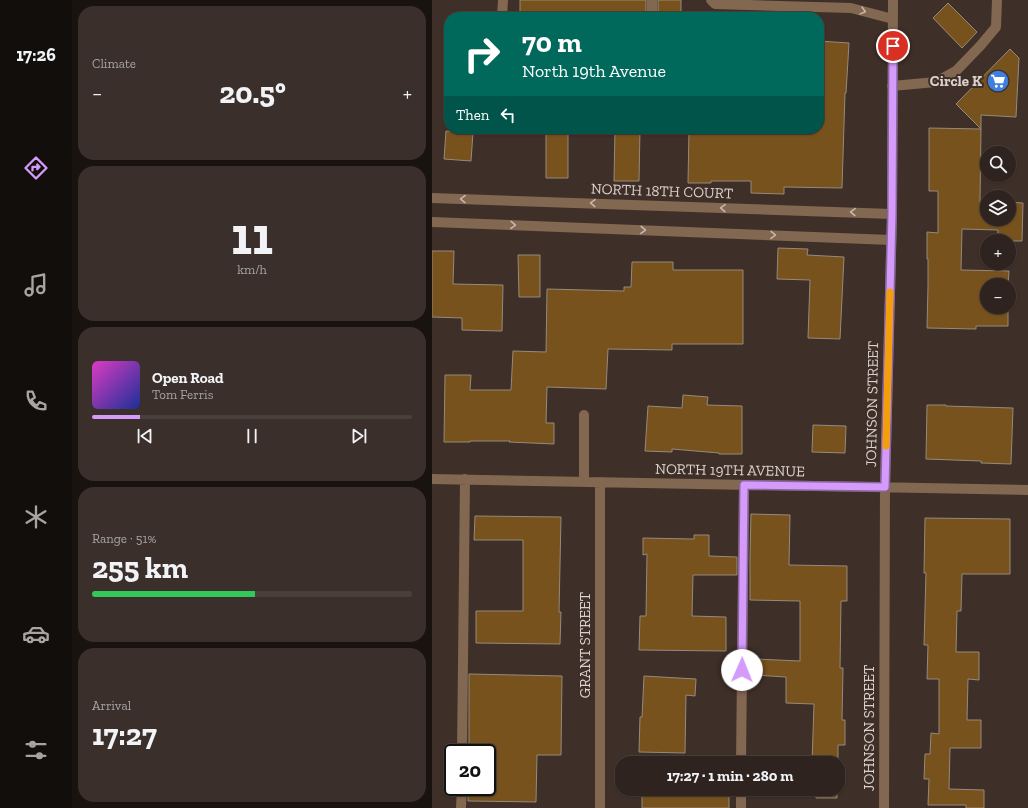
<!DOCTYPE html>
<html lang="en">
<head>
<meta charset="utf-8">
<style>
	body { margin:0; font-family:"Zilla Slab",serif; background:#3a2f2b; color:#f1f3f6; height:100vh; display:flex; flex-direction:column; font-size:15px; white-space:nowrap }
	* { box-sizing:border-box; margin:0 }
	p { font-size:13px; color:#a7a4a4 }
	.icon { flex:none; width:22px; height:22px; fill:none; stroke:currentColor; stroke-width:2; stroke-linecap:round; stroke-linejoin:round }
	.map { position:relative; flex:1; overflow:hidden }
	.side { display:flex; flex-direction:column; gap:6px; padding:6px; background:#191310; width:360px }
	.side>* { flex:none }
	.hud { position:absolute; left:12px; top:12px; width:380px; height:122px; border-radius:16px; box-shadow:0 1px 3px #0004,0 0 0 1px #49403c; background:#00695c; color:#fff; overflow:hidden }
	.tools { position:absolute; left:548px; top:146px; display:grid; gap:8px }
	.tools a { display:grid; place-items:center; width:36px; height:36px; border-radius:50%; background:#2e231e; box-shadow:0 1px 3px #0004,0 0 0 1px #49403c; font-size:20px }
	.speed { position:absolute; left:12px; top:744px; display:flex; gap:8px; font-size:20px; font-weight:700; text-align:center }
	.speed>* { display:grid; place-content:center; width:52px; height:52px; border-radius:50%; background:#2e231e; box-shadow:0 1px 3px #0004,0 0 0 1px #49403c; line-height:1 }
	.speed .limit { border:2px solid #111; border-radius:6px; background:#fff; color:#111 }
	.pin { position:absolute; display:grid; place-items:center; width:34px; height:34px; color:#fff; margin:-17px; border:2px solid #fff; border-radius:50%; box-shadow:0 1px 4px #0007 }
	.me { position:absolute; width:44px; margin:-22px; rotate:1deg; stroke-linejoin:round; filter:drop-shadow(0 0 3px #0008) }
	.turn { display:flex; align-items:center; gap:14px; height:84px; padding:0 12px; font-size:18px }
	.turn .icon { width:52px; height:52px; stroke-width:2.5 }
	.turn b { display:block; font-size:28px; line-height:34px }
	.then { display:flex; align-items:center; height:38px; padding:0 12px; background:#0003; gap:8px; font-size:15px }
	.big { font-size:30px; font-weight:700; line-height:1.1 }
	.side .widget { flex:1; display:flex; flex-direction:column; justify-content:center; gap:6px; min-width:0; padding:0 14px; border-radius:16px; background:#3a2f2b }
	.side .dial { align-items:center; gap:0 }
	.dial b { font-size:52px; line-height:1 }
	.song { display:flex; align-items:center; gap:12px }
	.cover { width:48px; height:48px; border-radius:6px; background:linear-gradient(135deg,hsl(310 70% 55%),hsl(230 70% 35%)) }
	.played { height:4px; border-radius:2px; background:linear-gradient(90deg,#d59bfa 15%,#49403c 15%) }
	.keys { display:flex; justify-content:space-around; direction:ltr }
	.heat { display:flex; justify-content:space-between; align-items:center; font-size:22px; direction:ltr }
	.charge { height:6px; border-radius:3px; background:linear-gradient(90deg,#34c759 51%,#49403c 0) }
	.trip { position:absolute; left:183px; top:756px; width:230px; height:40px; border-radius:16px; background:#2e231e; box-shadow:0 1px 3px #0004,0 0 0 1px #49403c; font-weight:700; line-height:40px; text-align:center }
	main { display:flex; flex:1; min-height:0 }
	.tab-bar { display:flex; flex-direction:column; width:72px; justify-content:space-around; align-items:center; background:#120e0c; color:#a7a4a4 }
	.tab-bar .icon { width:28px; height:28px }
	.tab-bar .active { color:#d59bfa }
	.tab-bar b { font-size:18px; color:#f1f3f6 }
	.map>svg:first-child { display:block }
	.building { fill:#78521d; stroke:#968a7b }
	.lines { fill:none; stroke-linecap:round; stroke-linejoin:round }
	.minor { stroke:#826751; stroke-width:10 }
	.oneway { stroke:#c5b6ad }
	.route-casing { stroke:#8a65a2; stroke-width:10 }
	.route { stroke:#d59bfa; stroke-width:7 }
	.slow { stroke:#f59e0b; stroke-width:7 }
	.labels { text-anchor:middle; stroke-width:4; stroke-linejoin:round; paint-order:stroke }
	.poi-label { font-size:15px; font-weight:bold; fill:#dbd1cc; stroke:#3e2f28; text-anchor:end }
	.street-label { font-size:15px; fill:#dbd1cc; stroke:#3e2f28 }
</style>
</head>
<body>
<main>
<nav class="tab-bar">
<b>17:26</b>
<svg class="icon active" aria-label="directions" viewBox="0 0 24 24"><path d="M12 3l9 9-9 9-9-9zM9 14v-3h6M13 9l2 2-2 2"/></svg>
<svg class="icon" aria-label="music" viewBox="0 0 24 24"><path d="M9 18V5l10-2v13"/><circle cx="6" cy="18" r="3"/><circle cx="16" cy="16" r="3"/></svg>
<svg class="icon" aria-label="phone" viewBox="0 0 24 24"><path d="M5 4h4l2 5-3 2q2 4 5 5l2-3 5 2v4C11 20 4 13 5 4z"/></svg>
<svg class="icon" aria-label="climate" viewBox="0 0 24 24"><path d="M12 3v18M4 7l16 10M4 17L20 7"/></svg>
<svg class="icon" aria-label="car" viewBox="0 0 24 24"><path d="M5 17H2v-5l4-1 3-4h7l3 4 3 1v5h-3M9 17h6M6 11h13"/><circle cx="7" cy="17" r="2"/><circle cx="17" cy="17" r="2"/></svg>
<svg class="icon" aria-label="filters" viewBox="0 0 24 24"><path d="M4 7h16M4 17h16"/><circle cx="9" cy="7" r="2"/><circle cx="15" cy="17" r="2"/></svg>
</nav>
<section class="side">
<div class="widget"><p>Climate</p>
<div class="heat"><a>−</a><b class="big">20.5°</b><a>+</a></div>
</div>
<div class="widget dial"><b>11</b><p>km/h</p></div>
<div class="widget">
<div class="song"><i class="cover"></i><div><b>Open Road</b><p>Tom Ferris</p></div></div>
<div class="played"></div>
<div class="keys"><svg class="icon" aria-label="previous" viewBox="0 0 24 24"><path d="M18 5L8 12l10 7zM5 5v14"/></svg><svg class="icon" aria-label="pause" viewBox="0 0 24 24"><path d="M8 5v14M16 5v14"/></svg><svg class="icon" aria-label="next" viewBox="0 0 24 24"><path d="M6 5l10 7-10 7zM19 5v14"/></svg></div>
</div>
<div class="widget"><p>Range · 51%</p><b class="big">255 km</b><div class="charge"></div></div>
<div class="widget"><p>Arrival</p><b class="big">17:27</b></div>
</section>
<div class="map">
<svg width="596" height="808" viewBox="0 0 596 808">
	<rect width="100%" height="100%" fill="#3e2f28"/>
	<path class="building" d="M 88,0 L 214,0 L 214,17 L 88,17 Z
		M 226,0 L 249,0 L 249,17 L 226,17 Z
		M 516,3 L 545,32 L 530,48 L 501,18 Z
		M 387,41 L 417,43 L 414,93 L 413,93 L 410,188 L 352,187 L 352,194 L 319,193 L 319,181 L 279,181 L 279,183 L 256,183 L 257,129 L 387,129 Z
		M 578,49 L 587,58 L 584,117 L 549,115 L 549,129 L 524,104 Z
		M 497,128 L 549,129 L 548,202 L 555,202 L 555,219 L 577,219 L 577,202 L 591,203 L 590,241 L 565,241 L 566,230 L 530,229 L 529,270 L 577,271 L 576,285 L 555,285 L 555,307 L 576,307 L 576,326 L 544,326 L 544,329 L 495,328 L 496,286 L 496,259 L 495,259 L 495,232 L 506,233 L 506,191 L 497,191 Z
		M 114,129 L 136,129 L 136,178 L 114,178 Z
		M 183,129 L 208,129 L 207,181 L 182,181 Z
		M 14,131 L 41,133 L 39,161 L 12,159 Z
		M 346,248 L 376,249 L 375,255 L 412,257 L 408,339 L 376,338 L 378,280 L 345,279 Z
		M 0,251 L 22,251 L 21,284 L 71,285 L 70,331 L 30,330 L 30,318 L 0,317 Z
		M 86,255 L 108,255 L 108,297 L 87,297 Z
		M 200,262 L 241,262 L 241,270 L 311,270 L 311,344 L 240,344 L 240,350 L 176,349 L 174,389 L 115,387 L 114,423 L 122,423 L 122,444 L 77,442 L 78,441 L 38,441 L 38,442 L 12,442 L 13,375 L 39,375 L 38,390 L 79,390 L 81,351 L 114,352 L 115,289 L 192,291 L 192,287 L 199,287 Z
		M 251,395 L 276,397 L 275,405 L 310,406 L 310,454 L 287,454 L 287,453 L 240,449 L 240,452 L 213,451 L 216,406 L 250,408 Z
		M 495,405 L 514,405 L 514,406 L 581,408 L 579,464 L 549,463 L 549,461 L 494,459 Z
		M 381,425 L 414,426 L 413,453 L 380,452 Z
		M 319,514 L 358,515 L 357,565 L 415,566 L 415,601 L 409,601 L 408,668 L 411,668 L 410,720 L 413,720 L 413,745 L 406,745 L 406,763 L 380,763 L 382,704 L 354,703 L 354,677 L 322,675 L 323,659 L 368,661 L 368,601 L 318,600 L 318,557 Z
		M 43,516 L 129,517 L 127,612 L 129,612 L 128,644 L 44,643 L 44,611 L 91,611 L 91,540 L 42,540 Z
		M 493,518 L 578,519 L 578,574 L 530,574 L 529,611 L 525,611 L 524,652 L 547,652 L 547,680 L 536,679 L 535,720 L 549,720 L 549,748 L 518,748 L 517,789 L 552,790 L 552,808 L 534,808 L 534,805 L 496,805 L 497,779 L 492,779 L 493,754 L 498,754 L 499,733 L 507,734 L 507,679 L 495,679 L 496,645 L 492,645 L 494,573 L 492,573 Z
		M 262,535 L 277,535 L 277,556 L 305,557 L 305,575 L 261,575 L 260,616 L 294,617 L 294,651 L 207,650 L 208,616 L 214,616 L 215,554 L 211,555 L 211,538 L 262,539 Z
		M 37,674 L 130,676 L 129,755 L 105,755 L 104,802 L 36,801 L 36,787 L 55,787 L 55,753 L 37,753 Z
		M 212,676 L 264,679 L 263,696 L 254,695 L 253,753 L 207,752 L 208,717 L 210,717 Z
		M 210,789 L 297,789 L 297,808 L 210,808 Z
		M 384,789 L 405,789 L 405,798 L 384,798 Z"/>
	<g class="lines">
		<path class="minor" d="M 279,0 L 283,4 L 419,8 L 461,19
			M 70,17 L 71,0
			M 220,17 L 220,0
			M 460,86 L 504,82 L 524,71 L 549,45 L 564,27 L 565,0
			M 0,198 L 460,214
			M 0,222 L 459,240
			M 0,479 L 596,490
			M 152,482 L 152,415
			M 30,753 L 33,479
			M 309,763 L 312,485
			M 29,808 L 30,787
			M 168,808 L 168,482
			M 309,808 L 309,789
			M 452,808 L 453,487 L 460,214 L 461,0"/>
	</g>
	<defs><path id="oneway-chevron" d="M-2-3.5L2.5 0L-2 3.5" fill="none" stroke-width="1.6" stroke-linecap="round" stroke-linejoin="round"/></defs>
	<g class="oneway">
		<use href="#oneway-chevron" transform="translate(431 11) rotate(15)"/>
		<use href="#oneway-chevron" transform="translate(31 199) rotate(-178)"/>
		<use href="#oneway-chevron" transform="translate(161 203) rotate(-178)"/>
		<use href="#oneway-chevron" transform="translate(291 208) rotate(-178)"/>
		<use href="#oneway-chevron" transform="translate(421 212) rotate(-178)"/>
		<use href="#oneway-chevron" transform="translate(81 225) rotate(2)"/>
		<use href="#oneway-chevron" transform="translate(211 230) rotate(2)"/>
		<use href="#oneway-chevron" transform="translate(341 235) rotate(2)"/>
	</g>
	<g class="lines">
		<g class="route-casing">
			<path id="route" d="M 310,670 L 312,485 L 453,487 L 460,214 L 461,46"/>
		</g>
		<use href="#route" class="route"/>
		<path class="slow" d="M 454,446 L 458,292"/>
	</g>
	<defs>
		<g id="supermarket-disc" transform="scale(1.15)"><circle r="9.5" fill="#3f7fe0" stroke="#3e2f28"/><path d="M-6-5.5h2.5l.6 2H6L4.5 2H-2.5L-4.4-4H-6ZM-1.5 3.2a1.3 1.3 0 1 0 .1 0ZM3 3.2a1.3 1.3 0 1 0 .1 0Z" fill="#fff"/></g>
	</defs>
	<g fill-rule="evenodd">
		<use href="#supermarket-disc" x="566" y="81"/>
	</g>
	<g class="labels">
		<g class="poi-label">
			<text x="550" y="86">Circle K</text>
		</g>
		<g class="street-label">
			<text transform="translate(230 191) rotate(2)" y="5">NORTH 18TH COURT</text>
			<text transform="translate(440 404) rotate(-89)" y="5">JOHNSON STREET</text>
			<text transform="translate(298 470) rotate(1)" y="5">NORTH 19TH AVENUE</text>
			<text transform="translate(153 645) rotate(-90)" y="5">GRANT STREET</text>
			<text transform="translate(437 728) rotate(-90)" y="5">JOHNSON STREET</text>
		</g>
	</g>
</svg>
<div class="tools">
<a><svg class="icon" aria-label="search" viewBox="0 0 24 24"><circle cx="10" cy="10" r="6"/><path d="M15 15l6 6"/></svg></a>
<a><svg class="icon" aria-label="layers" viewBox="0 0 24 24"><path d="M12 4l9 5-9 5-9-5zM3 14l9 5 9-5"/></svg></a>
<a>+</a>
<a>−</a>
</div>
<div class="speed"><div class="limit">20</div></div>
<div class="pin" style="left:461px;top:46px;background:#d93025"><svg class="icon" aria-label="arrive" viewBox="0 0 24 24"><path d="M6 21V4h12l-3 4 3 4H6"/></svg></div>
<svg class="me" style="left:310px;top:670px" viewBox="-20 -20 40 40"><circle r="19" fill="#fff"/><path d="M0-13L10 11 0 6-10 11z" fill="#d59bfa"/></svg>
<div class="trip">17:27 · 1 min · 280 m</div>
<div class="hud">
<div class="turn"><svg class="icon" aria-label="right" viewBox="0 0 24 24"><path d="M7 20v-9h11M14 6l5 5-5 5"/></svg><div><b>70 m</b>North 19th Avenue</div></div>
<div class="then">Then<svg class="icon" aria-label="left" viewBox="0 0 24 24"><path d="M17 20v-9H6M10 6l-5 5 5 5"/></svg></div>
</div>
</div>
</main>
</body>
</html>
